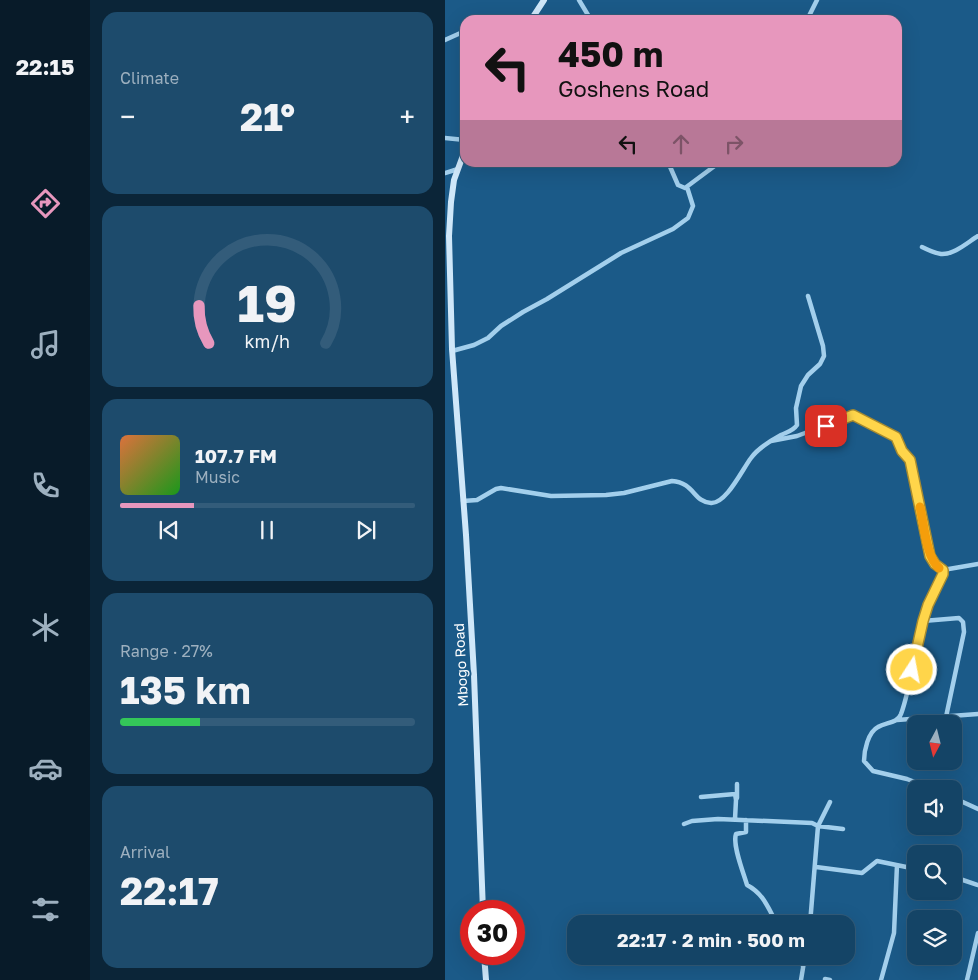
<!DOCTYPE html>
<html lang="en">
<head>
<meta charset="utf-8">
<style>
	body { margin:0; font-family:"Golos Text",sans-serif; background:#1d4b6c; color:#f1f3f6; height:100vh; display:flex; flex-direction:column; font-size:19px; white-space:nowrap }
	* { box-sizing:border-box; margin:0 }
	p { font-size:16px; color:#9db0bf }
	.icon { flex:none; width:28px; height:28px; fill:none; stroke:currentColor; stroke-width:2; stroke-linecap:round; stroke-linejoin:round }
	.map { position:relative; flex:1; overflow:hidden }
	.drawer { display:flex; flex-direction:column; gap:12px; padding:12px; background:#0b2538; width:355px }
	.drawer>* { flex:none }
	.hud { position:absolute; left:15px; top:15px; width:442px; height:152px; border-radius:15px; box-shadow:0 5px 20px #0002,0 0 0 1px #335c7a; background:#e797bd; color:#111; overflow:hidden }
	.needle { width:32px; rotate:187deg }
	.buttons { position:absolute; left:462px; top:715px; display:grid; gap:10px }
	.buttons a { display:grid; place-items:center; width:55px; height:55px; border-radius:10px; background:#144466; box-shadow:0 5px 20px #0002,0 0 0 1px #335c7a; font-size:25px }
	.speed { position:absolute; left:15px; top:900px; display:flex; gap:10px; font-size:25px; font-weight:700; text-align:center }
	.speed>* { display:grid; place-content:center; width:65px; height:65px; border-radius:50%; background:#144466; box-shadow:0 5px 20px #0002,0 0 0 1px #335c7a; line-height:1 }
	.speed .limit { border:8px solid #d22; background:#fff; color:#111 }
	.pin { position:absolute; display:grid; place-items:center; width:42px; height:42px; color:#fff; margin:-21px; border-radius:10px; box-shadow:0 2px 8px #0006 }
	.me { position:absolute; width:55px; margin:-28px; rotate:11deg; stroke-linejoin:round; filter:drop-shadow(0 0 4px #0008) }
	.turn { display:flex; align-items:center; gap:18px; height:105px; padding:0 15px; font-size:22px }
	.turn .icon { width:65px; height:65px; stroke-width:2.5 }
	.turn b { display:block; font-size:35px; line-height:42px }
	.lanes { display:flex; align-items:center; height:48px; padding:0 15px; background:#0003; justify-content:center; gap:25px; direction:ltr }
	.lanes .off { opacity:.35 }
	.big { font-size:38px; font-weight:700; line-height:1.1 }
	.drawer .card { flex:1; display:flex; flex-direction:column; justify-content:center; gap:8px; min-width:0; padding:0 18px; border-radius:15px; background:#1d4b6c }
	.drawer .dial { align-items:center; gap:0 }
	.dial svg { height:130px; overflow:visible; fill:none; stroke:#335c7a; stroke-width:7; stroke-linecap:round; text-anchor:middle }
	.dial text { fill:#f1f3f6; stroke:none }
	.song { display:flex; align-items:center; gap:15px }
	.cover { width:60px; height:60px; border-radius:8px; background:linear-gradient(135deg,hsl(20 70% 55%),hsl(120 70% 35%)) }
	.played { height:5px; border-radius:2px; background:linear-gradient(90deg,#e797bd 25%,#335c7a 25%) }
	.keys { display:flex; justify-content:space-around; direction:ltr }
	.heat { display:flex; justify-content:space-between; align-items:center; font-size:28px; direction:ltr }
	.charge { height:8px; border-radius:4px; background:linear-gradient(90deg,#34c759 27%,#335c7a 0) }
	.trip { position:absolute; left:122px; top:915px; width:288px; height:50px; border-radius:15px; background:#144466; box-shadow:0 5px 20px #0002,0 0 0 1px #335c7a; font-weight:700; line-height:50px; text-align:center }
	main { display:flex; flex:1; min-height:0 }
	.menu { display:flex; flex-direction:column; width:90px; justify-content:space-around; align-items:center; background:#081b29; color:#9db0bf }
	.menu .icon { width:35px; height:35px }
	.menu .active { color:#e797bd }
	.menu b { font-size:22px; color:#f1f3f6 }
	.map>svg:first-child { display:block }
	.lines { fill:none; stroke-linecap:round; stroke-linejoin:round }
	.minor { stroke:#a3cfec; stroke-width:4.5 }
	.secondary { stroke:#cfe7f9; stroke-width:6 }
	.route-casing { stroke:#a68a30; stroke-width:12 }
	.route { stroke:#ffd54a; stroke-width:9 }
	.slow { stroke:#f59e0b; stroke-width:9 }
	.labels { text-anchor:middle; stroke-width:4; stroke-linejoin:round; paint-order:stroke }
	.street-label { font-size:14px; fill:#fff; stroke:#1b5a88 }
</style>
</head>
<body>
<main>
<nav class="menu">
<b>22:15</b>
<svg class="icon active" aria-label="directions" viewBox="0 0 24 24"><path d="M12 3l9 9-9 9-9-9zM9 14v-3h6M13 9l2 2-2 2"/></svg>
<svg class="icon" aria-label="music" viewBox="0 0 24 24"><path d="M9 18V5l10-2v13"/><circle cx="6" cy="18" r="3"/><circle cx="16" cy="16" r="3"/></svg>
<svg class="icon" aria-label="phone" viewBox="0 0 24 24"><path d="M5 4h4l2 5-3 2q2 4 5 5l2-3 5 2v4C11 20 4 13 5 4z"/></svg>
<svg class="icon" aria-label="climate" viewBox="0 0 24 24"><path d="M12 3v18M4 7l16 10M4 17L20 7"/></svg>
<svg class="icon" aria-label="car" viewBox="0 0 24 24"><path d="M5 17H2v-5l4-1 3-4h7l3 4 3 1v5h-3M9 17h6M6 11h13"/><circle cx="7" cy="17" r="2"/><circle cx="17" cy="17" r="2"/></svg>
<svg class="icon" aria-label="filters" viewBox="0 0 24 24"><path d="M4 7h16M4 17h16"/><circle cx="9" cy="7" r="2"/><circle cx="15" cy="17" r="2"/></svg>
</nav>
<section class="drawer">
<div class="card"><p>Climate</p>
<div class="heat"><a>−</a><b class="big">21°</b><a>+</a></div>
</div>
<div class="card dial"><svg viewBox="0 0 100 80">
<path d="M14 69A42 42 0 1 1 86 69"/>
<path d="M14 69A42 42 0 0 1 8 46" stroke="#e797bd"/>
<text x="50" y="56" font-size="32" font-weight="700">19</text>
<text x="50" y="72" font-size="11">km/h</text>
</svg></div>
<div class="card">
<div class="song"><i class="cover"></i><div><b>107.7 FM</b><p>Music</p></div></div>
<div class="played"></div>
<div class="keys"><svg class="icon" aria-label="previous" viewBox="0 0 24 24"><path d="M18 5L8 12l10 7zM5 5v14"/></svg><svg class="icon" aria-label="pause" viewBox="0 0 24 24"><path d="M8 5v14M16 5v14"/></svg><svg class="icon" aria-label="next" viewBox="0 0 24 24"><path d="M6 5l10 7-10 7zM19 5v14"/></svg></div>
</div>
<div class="card"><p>Range · 27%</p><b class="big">135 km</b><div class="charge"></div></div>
<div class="card"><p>Arrival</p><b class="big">22:17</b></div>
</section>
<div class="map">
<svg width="533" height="980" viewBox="0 0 533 980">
	<rect width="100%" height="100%" fill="#1b5a88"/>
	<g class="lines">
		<path class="minor" d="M 134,0 L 146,20
			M 362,20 L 372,0
			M 0,40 L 20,31
			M 0,138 L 20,140
			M 223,162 L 233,185 L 240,188 L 275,162
			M 0,173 L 13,169
			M 477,247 C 483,250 490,253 496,254 C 509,255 523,242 533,236
			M 7,351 L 29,345 L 43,338 L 56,326 L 78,312 L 102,299 L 176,253 L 228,229 L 243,218 L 248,206 L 242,187
			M 326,441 L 352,436 L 408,415 L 451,437 L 457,451 L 465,460 L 485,556 L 490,564 L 498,570 L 499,574 C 492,589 483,604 478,620 C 468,651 467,684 456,714 C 452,724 441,722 433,727 C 423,732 419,751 419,761 L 428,771 L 462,779 L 488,789
			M 18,501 L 32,500 L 51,489 L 56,488 L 106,496 L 161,495 L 179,493 L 227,481 C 250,483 248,502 266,503 C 281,504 297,470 306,458 C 313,448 325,441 336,435 C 342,432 348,431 352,425 L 351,408 L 356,386 L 363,375 L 375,364 L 379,356 L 378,346 L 363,296
			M 498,570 L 533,564
			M 478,621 L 514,618 L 518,622 L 519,632 L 501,717
			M 452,720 L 533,714
			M 256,797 L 290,794 L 291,800 L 290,819
			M 292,798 L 292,784
			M 509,798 L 533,809
			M 301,820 L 301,832 L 291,834 C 287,845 299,874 302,885 C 319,894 323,908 332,924
			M 239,824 L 247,821 L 273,819 L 367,823 L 373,826 L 398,829
			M 371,867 L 417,873 L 432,861 L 471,869
			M 509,877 L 533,885
			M 365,924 L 373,826 L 385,802
			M 355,956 L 358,966
			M 380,979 L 385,980
			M 356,980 L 360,956
			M 436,980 L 449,933 L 452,865
			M 522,980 L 533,933"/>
		<path class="secondary" d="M 86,20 L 99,0
			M 20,150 L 9,180 L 6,202 L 4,236 L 7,349 L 21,535 L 29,675 L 38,911
			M 39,954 L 41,980"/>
	</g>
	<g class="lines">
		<g class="route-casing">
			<path id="route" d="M 381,426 L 408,415 L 451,437 L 457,451 L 465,460 L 485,556 L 490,564 L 498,570 L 498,574 L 483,605 L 478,621 L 467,670"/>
		</g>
		<use href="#route" class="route"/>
		<path class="slow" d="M 475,507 C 479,524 481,557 494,568"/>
	</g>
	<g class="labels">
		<g class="street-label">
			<text transform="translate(16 665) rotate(-93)" y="5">Mbogo Road</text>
		</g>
	</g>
</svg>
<div class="buttons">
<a><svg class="needle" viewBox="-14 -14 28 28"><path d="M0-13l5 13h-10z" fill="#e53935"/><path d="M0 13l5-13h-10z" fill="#9db0bf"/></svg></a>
<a><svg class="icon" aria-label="sound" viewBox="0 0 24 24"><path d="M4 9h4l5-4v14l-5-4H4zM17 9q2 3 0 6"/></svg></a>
<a><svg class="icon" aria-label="search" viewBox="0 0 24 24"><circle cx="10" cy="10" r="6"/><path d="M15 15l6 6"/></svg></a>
<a><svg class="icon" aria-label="layers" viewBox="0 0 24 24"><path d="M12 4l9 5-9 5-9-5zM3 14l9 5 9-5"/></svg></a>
</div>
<div class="speed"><div class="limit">30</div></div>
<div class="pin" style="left:381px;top:426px;background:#d93025"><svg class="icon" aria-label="arrive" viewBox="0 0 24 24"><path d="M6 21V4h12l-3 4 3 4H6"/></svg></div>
<svg class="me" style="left:467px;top:670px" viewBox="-20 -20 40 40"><circle r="17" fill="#ffd54a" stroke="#fff" stroke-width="3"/><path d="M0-11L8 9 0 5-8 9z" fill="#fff"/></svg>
<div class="trip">22:17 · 2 min · 500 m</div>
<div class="hud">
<div class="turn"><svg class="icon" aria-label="left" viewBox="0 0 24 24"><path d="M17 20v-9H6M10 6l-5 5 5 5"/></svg><div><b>450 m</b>Goshens Road</div></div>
<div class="lanes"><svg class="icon" aria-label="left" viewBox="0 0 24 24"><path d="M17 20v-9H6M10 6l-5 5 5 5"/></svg><svg class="icon off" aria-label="ahead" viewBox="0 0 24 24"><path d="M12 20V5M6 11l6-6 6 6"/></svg><svg class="icon off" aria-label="right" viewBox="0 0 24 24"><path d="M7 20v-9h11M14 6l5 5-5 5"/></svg></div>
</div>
</div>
</main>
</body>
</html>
